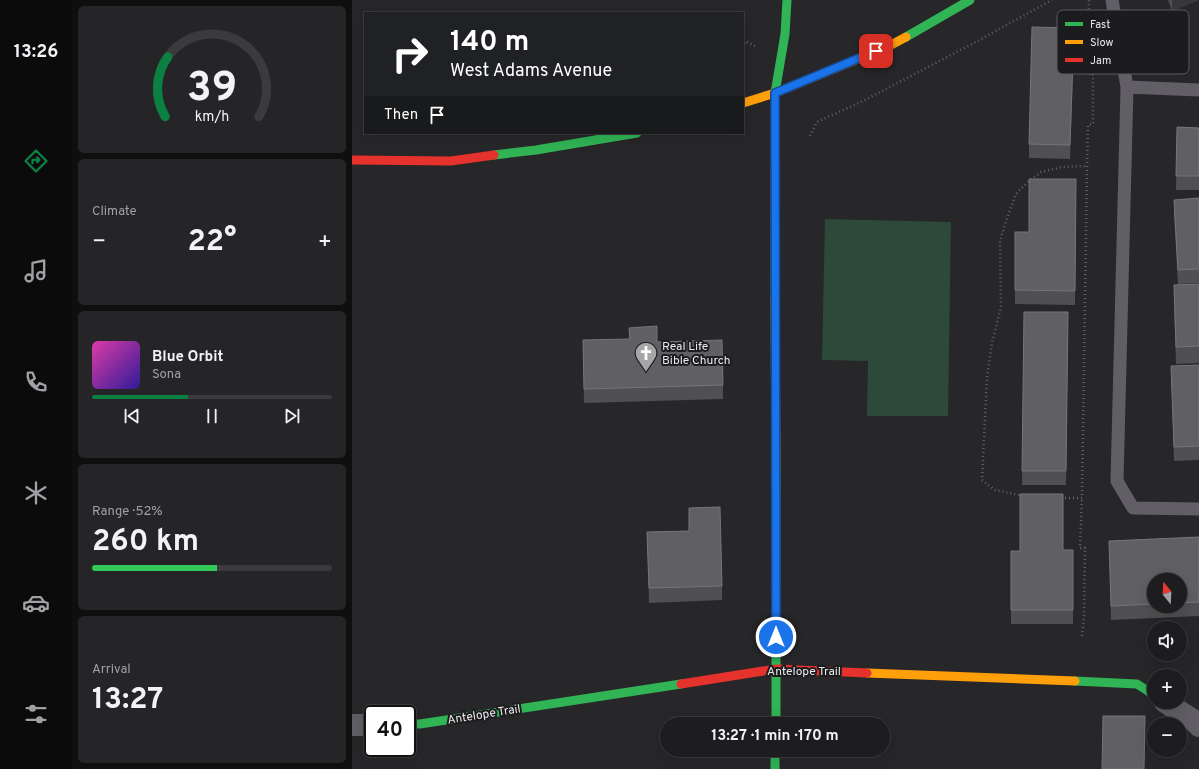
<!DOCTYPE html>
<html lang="en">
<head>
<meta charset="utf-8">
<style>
	body { margin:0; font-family:Overpass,sans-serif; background:#252527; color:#f1f3f6; height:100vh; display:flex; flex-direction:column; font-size:15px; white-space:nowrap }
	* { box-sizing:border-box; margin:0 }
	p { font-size:13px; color:#a0a1a4 }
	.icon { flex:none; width:22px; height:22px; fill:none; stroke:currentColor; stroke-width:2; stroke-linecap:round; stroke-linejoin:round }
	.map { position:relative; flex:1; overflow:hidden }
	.drawer { display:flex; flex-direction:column; gap:6px; padding:6px; background:#100f10; width:280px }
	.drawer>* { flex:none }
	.guide { position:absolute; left:12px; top:12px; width:380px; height:122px; border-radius:0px; box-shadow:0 4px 16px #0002,0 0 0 1px #3b3a3c; background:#202124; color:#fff; overflow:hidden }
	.needle { width:26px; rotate:342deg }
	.buttons { position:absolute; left:795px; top:573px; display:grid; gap:8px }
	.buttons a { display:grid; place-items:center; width:40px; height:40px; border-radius:50%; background:#1d1c1e; box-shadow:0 4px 16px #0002,0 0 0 1px #3b3a3c; font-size:20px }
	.speed { position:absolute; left:12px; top:705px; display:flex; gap:8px; font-size:20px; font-weight:700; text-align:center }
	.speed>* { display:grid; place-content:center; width:52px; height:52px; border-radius:50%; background:#1d1c1e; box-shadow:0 4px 16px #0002,0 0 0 1px #3b3a3c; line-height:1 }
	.speed .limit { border:2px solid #111; border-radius:6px; background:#fff; color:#111 }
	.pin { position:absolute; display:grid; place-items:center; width:34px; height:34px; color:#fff; margin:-17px; border-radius:8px; box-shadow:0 2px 6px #0006 }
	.me { position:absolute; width:44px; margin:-22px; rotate:0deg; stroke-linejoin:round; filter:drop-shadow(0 0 3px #0008) }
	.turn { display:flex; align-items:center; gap:14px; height:84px; padding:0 20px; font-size:18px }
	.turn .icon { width:52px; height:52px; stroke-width:2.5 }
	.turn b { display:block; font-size:28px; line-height:34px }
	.then { display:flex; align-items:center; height:38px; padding:0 20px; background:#0003; gap:8px; font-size:15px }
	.big { font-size:30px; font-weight:700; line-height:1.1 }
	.drawer .widget { flex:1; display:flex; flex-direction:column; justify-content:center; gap:6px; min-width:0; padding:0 14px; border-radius:6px; background:#252527 }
	.drawer .dial { align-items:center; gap:0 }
	.dial svg { height:104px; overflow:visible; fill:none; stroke:#3b3a3c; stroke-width:7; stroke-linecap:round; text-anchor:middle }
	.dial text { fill:#f1f3f6; stroke:none }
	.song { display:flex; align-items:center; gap:12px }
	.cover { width:48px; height:48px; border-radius:6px; background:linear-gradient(135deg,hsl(320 70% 55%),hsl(250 70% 35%)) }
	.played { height:4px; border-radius:2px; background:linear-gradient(90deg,#0b8043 40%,#3b3a3c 40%) }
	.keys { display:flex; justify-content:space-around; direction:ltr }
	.heat { display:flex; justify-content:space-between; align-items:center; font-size:22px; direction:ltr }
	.charge { height:6px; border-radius:3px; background:linear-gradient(90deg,#34c759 52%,#3b3a3c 0) }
	.trip { position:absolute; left:308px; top:717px; width:230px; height:40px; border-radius:20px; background:#1d1c1e; box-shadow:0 4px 16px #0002,0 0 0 1px #3b3a3c; font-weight:700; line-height:40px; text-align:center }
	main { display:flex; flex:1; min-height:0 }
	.menu { display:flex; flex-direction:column; width:72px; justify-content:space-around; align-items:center; background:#0c0b0c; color:#a0a1a4 }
	.menu .icon { width:28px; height:28px }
	.menu .active { color:#0b8043 }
	.menu b { font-size:18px; color:#f1f3f6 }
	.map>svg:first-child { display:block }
	.green { fill:#2d493a }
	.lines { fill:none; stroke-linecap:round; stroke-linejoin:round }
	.path { stroke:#636266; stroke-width:2.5; stroke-dasharray:1 3; stroke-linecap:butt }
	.lane { stroke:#615f65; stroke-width:13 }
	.street { stroke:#615f65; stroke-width:22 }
	.fast { stroke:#30b455; stroke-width:9 }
	.slow { stroke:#ff9f0a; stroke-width:9 }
	.jam { stroke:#e5322d; stroke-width:9 }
	.wall { fill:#504f51; fill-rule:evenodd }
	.shaded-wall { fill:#383739 }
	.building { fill:#605f61; stroke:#767577 }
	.route-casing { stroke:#114b97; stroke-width:10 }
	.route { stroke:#1a73e8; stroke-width:7 }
	.labels { text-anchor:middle; stroke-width:4; stroke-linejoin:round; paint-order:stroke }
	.poi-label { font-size:12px; fill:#eae9eb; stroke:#1c1c1f; text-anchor:start }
	.street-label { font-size:12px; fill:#eae9eb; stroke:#1c1c1f }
	.key { fill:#1c1c1f; stroke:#5a5a5c; stroke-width:1 }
	.key-label { font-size:11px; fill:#eae9eb }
</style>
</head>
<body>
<main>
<nav class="menu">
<b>13:26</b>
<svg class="icon active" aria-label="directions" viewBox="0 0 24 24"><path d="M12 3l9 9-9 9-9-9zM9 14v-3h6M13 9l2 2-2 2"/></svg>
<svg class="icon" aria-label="music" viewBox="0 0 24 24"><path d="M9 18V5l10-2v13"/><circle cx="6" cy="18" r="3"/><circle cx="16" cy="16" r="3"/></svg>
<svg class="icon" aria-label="phone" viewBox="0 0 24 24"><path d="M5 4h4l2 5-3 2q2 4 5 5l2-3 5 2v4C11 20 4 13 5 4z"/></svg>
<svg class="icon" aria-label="climate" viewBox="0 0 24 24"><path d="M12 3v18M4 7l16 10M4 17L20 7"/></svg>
<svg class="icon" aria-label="car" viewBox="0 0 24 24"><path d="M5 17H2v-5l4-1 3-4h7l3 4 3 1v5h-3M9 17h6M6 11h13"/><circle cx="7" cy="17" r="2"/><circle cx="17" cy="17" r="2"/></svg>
<svg class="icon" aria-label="filters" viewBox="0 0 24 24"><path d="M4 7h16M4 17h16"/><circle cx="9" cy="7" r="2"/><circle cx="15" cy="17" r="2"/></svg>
</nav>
<section class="drawer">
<div class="widget dial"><svg viewBox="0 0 100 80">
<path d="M14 69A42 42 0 1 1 86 69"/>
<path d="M14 69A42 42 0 0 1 16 23" stroke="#0b8043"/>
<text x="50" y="56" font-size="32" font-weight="700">39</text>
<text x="50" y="72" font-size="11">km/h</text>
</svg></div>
<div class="widget"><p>Climate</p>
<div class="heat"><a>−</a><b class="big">22°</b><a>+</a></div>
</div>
<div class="widget">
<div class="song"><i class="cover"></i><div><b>Blue Orbit</b><p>Sona</p></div></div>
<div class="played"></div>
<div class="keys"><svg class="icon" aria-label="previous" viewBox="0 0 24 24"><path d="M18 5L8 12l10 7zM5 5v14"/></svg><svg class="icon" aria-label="pause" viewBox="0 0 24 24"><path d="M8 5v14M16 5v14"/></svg><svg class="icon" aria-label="next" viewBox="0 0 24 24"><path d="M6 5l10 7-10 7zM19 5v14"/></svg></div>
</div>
<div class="widget"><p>Range · 52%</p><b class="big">260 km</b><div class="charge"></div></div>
<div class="widget"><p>Arrival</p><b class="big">13:27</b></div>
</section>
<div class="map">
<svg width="847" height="769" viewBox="0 0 847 769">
	<rect width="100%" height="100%" fill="#272628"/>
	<path class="green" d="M 473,219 L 599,222 L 596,416 L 515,416 L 516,361 L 470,360 Z"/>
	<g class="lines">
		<path class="path" d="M 391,47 L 394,41 L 403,46
			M 458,136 L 465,122 L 509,102 L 622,43 L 700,0
			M 671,496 L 643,490 L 630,480 L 635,377 L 640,343 L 649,307 L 648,241 L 654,221 L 664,194 L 676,182 L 689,172 L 710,167 L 735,166
			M 709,498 L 730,498 L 735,166 L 736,125 L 741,124 L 741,74 L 735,74 L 737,0
			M 730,636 L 732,618 L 733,548 L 728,548 L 730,498"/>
		<path class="lane" d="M 760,0 L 775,87 L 765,481 L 781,508 L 847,509
			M 775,87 L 847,90"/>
		<path class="street" d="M 813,702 L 841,720 L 847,726
			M 0,725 L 21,725"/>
		<path class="fast" d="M 554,37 L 618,0
			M 142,155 L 184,150 L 285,133
			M 423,299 L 423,93 L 433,34 L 435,0
			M 424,469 L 424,724
			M 723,681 L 785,684 L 802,695
			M 55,724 L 68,724 L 329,684
			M 423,750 L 423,769"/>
		<path class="slow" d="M 391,103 L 423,93 L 537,46 L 554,37
			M 423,299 L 424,469
			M 515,673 L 723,681"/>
		<path class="jam" d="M 0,160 L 99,161 L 142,155
			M 329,684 L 424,669 L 515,673"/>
	</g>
	<path class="wall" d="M 816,0 L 847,0 L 820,11 Z
		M 722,42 L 718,159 L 677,158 L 677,144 Z
		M 825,127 L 847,128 L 847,190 L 824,190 Z
		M 724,179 L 723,305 L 663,304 L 663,232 L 677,232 Z
		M 847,198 L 847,283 L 826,284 L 822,214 L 822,200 Z
		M 847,284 L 847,363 L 824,364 L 822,303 L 822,285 Z
		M 672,312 L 716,312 L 714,485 L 670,485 Z
		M 277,328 L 305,342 L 371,385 L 371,399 L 232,403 L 231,340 L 277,339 Z
		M 847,365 L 847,460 L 822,461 L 819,366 Z
		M 337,508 L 370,586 L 370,600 L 297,603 L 295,532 L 337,531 Z
		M 847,537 L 847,616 L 759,620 L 757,541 ZM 802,580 L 828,580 L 828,606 L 802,606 Z
		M 721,550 L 721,624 L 659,624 L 659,551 Z"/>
	<path class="shaded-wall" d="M 820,0 L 847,0 L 820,11 Z
		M 722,28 L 722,42 L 718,159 L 718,145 Z"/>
	<path class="building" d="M 680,27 L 722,28 L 718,145 L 677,144 Z
		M 825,127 L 847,128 L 847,176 L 824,176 Z
		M 677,179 L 724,179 L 723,291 L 663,290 L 663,232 L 677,232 Z
		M 847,198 L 847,269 L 826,270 L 822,200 Z
		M 847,284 L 847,346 L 824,347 L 822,285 Z
		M 672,312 L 716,312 L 714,471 L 670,471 Z
		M 305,326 L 305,342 L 370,340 L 371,385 L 232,389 L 231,340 L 278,339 L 277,328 Z
		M 847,365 L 847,446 L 822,447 L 819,366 Z
		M 668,494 L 711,494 L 711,550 L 721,550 L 721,610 L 659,610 L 659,551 L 668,551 Z
		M 368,507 L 370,586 L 297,588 L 295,532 L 337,531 L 337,508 Z
		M 847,537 L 847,602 L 828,603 L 828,580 L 802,580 L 802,604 L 759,606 L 757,541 Z
		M 751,716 L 793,716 L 792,769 L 750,769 Z"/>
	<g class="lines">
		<g class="route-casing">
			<path id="route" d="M 424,637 L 423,93 L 524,51"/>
		</g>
		<use href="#route" class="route"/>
	</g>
	<defs>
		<g id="church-pin" transform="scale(1.15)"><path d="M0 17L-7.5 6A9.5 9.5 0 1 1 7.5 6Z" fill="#a6a5a7" stroke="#1c1c1f"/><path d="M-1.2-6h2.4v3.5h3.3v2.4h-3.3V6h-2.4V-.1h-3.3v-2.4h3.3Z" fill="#fff"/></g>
	</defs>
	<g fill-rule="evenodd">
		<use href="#church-pin" x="294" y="353"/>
	</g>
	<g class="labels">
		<g class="poi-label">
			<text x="310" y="350">Real Life<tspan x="310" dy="14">Bible Church</tspan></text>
		</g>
		<g class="street-label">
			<text x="452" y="675">Antelope Trail</text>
			<text transform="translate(132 714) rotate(-9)" y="4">Antelope Trail</text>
		</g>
	</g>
	<rect x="705" y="10" width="132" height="64" rx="6" class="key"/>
	<rect x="713" y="22" width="18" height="4" fill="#30b455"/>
	<rect x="713" y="40" width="18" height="4" fill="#ff9f0a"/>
	<rect x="713" y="58" width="18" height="4" fill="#e5322d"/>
	<g class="key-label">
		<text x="738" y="28">Fast</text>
		<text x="738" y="46">Slow</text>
		<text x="738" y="64">Jam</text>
	</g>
</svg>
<div class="buttons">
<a><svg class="needle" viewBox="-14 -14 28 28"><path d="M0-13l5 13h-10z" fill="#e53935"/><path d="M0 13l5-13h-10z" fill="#a0a1a4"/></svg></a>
<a><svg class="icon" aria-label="sound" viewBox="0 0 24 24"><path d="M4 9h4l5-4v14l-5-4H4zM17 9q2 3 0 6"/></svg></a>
<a>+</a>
<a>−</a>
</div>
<div class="speed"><div class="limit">40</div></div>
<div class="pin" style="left:524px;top:51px;background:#d93025"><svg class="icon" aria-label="arrive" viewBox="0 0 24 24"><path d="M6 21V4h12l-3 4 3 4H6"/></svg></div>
<svg class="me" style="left:424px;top:637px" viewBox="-20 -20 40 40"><circle r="17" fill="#1a73e8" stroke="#fff" stroke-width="3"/><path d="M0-11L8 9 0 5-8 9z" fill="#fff"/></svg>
<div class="trip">13:27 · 1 min · 170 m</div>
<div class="guide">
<div class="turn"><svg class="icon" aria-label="right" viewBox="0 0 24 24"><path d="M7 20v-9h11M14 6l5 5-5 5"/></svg><div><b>140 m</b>West Adams Avenue</div></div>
<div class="then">Then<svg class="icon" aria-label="arrive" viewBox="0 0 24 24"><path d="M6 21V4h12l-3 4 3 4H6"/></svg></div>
</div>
</div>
</main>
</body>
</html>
